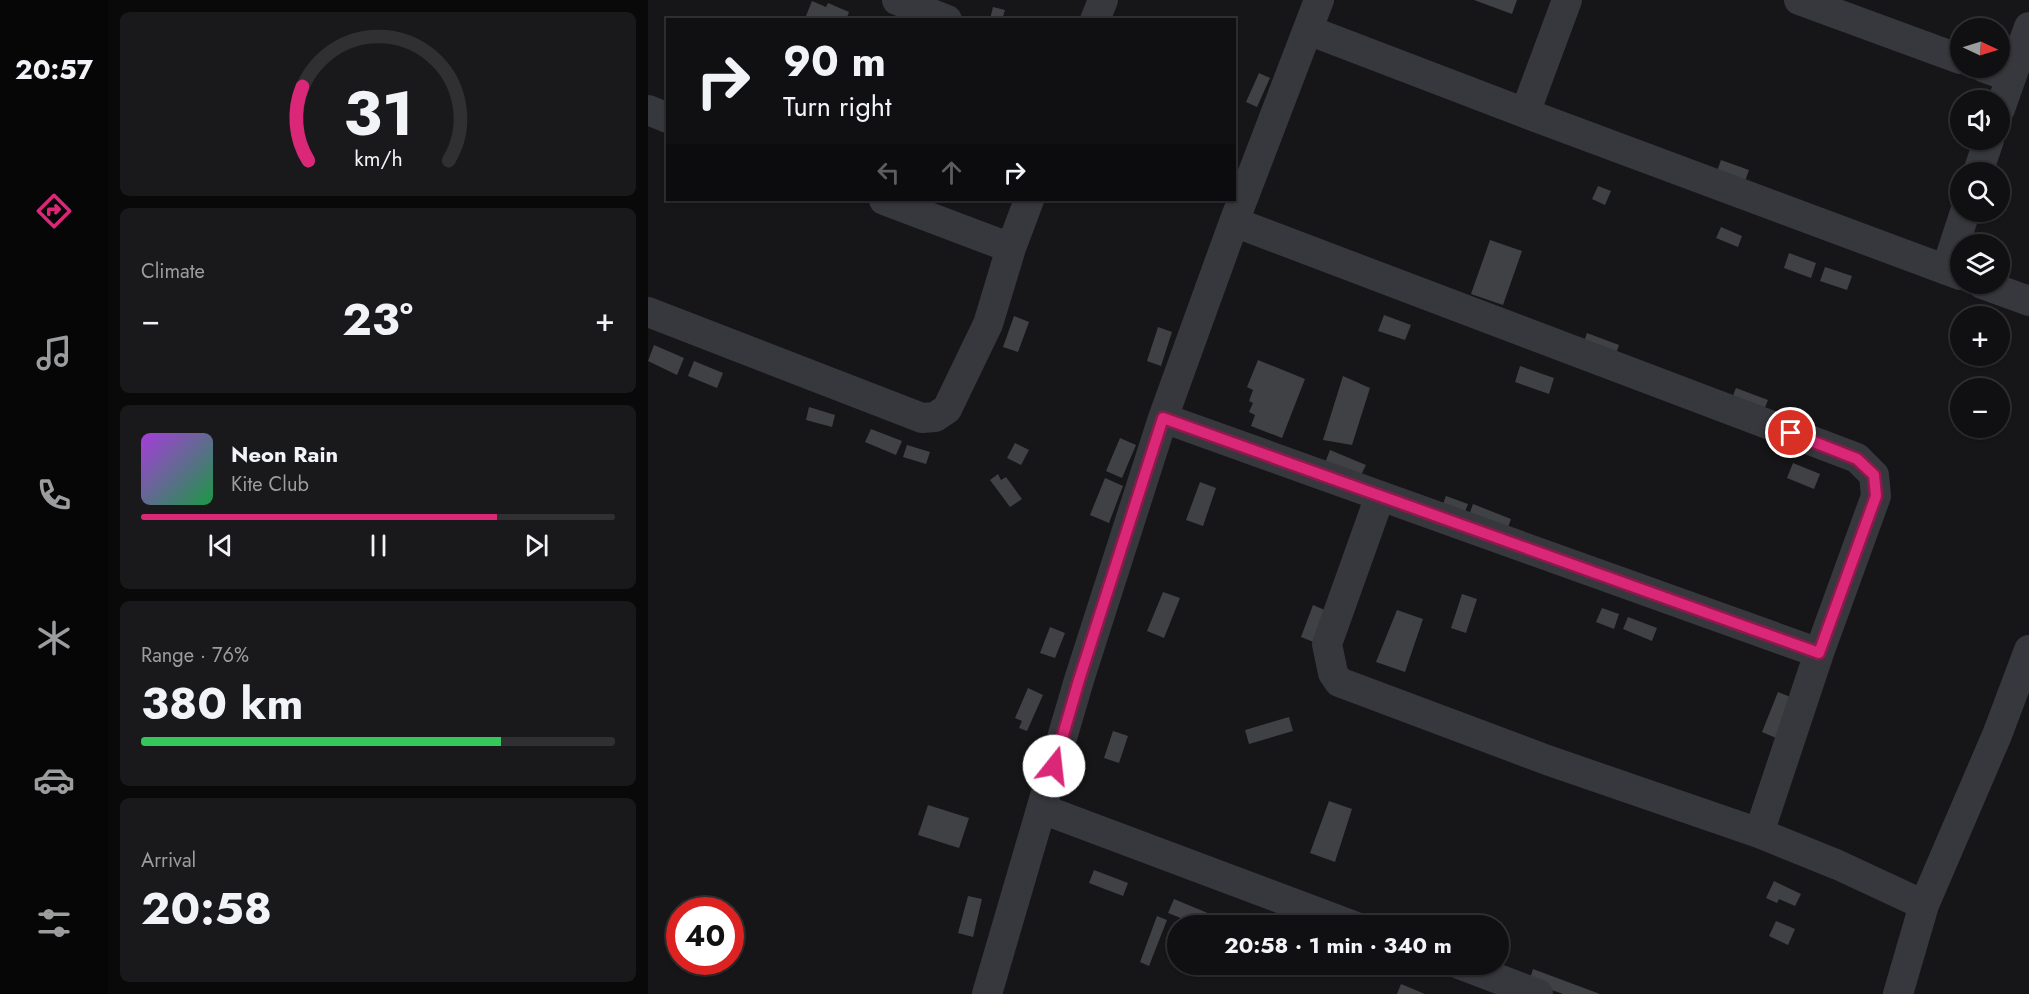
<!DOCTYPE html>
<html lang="en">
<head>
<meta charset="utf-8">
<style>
	body { margin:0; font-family:Jost,sans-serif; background:#19191b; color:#f1f3f6; height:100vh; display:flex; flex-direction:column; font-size:22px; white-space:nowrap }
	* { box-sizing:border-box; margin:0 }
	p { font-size:20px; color:#9c9d9f }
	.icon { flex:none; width:33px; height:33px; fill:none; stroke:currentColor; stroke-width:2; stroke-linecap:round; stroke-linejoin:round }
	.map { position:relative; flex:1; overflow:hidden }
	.details { display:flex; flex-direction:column; gap:12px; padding:12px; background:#09090a; width:540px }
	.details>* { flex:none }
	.guide { position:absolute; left:18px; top:18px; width:570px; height:183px; border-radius:0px; box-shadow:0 2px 4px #0004,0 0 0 2px #303032; background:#101012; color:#f1f3f6; overflow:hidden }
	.needle { width:39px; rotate:94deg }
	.fabs { position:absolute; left:1302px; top:18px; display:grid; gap:12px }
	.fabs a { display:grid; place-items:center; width:60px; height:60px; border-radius:50%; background:#101012; box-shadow:0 2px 4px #0004,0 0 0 2px #303032; font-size:30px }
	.speed { position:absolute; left:18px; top:897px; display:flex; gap:12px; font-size:30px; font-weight:700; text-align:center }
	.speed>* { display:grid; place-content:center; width:78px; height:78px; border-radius:50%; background:#101012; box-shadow:0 2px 4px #0004,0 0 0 2px #303032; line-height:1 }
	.speed .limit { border:9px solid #d22; background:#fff; color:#111 }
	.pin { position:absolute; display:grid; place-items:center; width:51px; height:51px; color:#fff; margin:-26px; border:3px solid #fff; border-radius:50%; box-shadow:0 2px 6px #0007 }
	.me { position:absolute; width:66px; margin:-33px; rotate:16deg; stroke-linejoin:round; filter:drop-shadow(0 0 4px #0008) }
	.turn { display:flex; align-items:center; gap:21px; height:126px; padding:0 18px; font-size:27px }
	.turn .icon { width:78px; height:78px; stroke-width:2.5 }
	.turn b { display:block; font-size:42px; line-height:51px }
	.lanes { display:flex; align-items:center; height:57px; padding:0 18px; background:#0003; justify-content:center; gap:30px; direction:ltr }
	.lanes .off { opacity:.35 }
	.big { font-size:45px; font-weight:700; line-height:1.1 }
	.details .tile { flex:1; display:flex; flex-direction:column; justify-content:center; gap:9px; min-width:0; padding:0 21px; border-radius:9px; background:#19191b }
	.details .dial { align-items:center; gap:0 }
	.dial svg { height:156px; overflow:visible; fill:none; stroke:#303032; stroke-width:7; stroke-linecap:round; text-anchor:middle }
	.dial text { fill:#f1f3f6; stroke:none }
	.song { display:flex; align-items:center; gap:18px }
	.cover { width:72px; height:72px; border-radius:9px; background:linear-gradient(135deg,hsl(280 70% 55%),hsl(140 70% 35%)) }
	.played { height:6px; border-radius:3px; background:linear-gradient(90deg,#db2777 75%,#303032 75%) }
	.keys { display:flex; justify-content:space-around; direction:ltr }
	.heat { display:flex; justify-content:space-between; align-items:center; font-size:33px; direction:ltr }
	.charge { height:9px; border-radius:4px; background:linear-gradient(90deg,#34c759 76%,#303032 0) }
	.trip { position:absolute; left:519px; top:915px; width:342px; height:60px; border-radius:30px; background:#101012; box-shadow:0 2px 4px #0004,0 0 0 2px #303032; font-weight:700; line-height:60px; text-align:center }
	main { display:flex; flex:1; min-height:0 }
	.tab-bar { display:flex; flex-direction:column; width:108px; justify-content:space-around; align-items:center; background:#060607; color:#9c9d9f }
	.tab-bar .icon { width:42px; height:42px }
	.tab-bar .on { color:#db2777 }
	.tab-bar b { font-size:27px; color:#f1f3f6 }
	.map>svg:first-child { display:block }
	.building { fill:#404145 }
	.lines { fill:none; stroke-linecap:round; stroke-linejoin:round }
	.minor { stroke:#37383d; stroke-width:30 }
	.route-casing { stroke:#8e194d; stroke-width:15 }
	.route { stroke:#db2777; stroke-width:10 }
</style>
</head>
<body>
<main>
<nav class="tab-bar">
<b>20:57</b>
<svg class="icon on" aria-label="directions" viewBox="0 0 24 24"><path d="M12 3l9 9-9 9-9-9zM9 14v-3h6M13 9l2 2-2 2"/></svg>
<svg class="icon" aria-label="music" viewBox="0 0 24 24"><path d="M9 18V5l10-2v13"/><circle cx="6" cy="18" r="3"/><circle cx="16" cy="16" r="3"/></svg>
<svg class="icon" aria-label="phone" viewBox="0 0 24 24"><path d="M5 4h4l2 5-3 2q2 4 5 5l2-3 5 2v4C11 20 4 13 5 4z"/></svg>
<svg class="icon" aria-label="climate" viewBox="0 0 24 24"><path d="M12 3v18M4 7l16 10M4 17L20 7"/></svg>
<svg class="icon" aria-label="car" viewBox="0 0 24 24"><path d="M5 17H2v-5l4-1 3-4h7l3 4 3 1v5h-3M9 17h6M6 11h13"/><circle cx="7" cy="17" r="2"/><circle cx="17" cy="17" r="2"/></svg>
<svg class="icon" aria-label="filters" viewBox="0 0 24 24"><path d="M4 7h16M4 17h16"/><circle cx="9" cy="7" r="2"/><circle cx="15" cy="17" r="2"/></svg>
</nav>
<section class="details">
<div class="tile dial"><svg viewBox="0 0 100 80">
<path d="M14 69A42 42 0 1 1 86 69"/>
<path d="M14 69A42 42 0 0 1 11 31" stroke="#db2777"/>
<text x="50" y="56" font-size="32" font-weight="700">31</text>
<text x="50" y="72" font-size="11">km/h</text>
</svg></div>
<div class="tile"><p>Climate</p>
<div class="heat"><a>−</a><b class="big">23°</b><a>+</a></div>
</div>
<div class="tile">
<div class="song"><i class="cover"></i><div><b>Neon Rain</b><p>Kite Club</p></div></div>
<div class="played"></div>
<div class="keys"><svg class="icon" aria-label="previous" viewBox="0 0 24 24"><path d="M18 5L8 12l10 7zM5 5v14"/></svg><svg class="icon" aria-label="pause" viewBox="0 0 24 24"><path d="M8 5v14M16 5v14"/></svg><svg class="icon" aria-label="next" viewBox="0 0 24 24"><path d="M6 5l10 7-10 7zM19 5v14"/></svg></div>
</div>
<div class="tile"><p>Range · 76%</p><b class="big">380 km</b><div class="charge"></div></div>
<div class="tile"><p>Arrival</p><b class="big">20:58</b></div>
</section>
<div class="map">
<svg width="1381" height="994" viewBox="0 0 1381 994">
	<rect width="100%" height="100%" fill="#161618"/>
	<path class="building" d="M 826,0 L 869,0 L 864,14 Z
		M 164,1 L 178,7 L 180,3 L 201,12 L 198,20 L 165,20 L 158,16 Z
		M 345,7 L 357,10 L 354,20 L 342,19 Z
		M 611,73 L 622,78 L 609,107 L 598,102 Z
		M 1073,160 L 1101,170 L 1096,184 L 1068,174 Z
		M 950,186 L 963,191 L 957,205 L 944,199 Z
		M 1073,227 L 1094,236 L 1090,247 L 1068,238 Z
		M 842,240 L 874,251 L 855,305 L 823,294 Z
		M 1141,253 L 1168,263 L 1163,278 L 1136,268 Z
		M 1177,267 L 1204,276 L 1199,290 L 1172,281 Z
		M 736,315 L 763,325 L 757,340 L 730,331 Z
		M 366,316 L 381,322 L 370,352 L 355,347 Z
		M 510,327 L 524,332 L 513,366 L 499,361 Z
		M 939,333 L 971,345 L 965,362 L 933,350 Z
		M 6,345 L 36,358 L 29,375 L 0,361 Z
		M 610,360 L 657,379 L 634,438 L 603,426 L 607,415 L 601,412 L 605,403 L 601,401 L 605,390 L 599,387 Z
		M 46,361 L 75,373 L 69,388 L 40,376 Z
		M 872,366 L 906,378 L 901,394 L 867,382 Z
		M 695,376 L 722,388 L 704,445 L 675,440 Z
		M 1088,388 L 1120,400 L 1114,415 L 1082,403 Z
		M 161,407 L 187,415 L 184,427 L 158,420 Z
		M 223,429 L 254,441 L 248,455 L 217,442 Z
		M 472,438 L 488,445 L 474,478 L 458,471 Z
		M 367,443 L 381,450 L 373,465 L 359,458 Z
		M 259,445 L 282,452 L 278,464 L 255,457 Z
		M 682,450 L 718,465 L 712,477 L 677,463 Z
		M 1145,463 L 1172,474 L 1166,489 L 1139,478 Z
		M 350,474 L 353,480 L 358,477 L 374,499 L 362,507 L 342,480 Z
		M 457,478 L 475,486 L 461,523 L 442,515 Z
		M 552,482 L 568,488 L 555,526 L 538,520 Z
		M 798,496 L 820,504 L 815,517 L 793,509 Z
		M 825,504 L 863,519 L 858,533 L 820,518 Z
		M 515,592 L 532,598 L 516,638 L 499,631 Z
		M 814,594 L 829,599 L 818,633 L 803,628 Z
		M 665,605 L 679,611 L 668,643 L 653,637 Z
		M 954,608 L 971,614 L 966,629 L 948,622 Z
		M 749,610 L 775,619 L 757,672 L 728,662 Z
		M 980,617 L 1009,628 L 1004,641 L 975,629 Z
		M 402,627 L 417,633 L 407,658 L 392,653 Z
		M 380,688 L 395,695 L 379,731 L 371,728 L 374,721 L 367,718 Z
		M 1130,692 L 1145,698 L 1128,738 L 1114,732 Z
		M 641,717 L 645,731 L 601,744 L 597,730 Z
		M 465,731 L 480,736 L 471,763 L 456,758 Z
		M 681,801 L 704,809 L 687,862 L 662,853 Z
		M 280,805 L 321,818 L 311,848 L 270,835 Z
		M 446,870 L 480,883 L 475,896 L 441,883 Z
		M 1126,881 L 1153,894 L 1147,906 L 1131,899 L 1129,903 L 1118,898 Z
		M 320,896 L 334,899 L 325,937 L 310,933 Z
		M 526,899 L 562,914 L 558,926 L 553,926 L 520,913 Z
		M 509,916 L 519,920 L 501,966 L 492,962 Z
		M 1128,921 L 1147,929 L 1140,945 L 1121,936 Z
		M 885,969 L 952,994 L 915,994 L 881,982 Z
		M 753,984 L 777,994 L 749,994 Z"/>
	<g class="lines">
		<path class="minor" d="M 249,0 L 299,20
			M 1151,0 L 1312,59
			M 447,20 L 455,0
			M 660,30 L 877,113 L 1312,275
			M 1337,68 L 1362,77
			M 1352,109 L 1381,27
			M 0,110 L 20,118
			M 877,113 L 919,0
			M 1330,172 L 1341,140
			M 236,200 L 363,248
			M 586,222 L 1209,458 L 1226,475 L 1228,496 L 1171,653 L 1111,833
			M 1298,270 L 1317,212
			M 1334,284 L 1381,301
			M 0,312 L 274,418 L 287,417 L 299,409 L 340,324 L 363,248 L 381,200
			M 515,418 L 1171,653
			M 732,496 L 679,644 L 685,673 L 691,682 L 899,760 L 1111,833 L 1190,865 L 1276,905
			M 394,809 L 706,926
			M 811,964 L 890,994
			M 339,994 L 431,680 L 515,418 L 586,222 L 671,0
			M 1250,994 L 1276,905 L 1349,735 L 1381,650"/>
	</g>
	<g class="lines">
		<g class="route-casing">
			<path id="route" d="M 406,766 L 431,680 L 515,418 L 1171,653 L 1228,496 L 1226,475 L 1209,459 L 1143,433"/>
		</g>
		<use href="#route" class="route"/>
	</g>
</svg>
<div class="fabs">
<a><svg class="needle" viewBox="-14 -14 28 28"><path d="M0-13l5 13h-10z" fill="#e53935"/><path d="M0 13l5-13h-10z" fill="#9c9d9f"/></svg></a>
<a><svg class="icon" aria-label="sound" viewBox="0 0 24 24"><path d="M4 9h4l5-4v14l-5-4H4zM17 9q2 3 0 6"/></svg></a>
<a><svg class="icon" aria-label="search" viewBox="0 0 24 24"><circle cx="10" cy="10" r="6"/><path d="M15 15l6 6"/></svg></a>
<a><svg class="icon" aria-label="layers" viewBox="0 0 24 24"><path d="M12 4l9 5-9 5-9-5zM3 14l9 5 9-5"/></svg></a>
<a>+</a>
<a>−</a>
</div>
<div class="speed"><div class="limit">40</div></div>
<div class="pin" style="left:1143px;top:433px;background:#d93025"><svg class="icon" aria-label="arrive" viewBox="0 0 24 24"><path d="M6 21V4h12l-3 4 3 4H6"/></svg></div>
<svg class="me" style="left:406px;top:766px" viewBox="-20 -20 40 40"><circle r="19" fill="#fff"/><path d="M0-13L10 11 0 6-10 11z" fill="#db2777"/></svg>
<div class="trip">20:58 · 1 min · 340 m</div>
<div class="guide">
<div class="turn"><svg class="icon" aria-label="right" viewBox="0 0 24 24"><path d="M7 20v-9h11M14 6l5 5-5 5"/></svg><div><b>90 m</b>Turn right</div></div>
<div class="lanes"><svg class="icon off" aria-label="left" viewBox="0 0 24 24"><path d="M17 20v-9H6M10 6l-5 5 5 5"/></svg><svg class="icon off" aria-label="ahead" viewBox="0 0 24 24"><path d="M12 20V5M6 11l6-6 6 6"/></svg><svg class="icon" aria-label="right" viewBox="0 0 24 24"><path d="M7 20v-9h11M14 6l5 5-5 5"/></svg></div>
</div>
</div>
</main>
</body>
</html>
